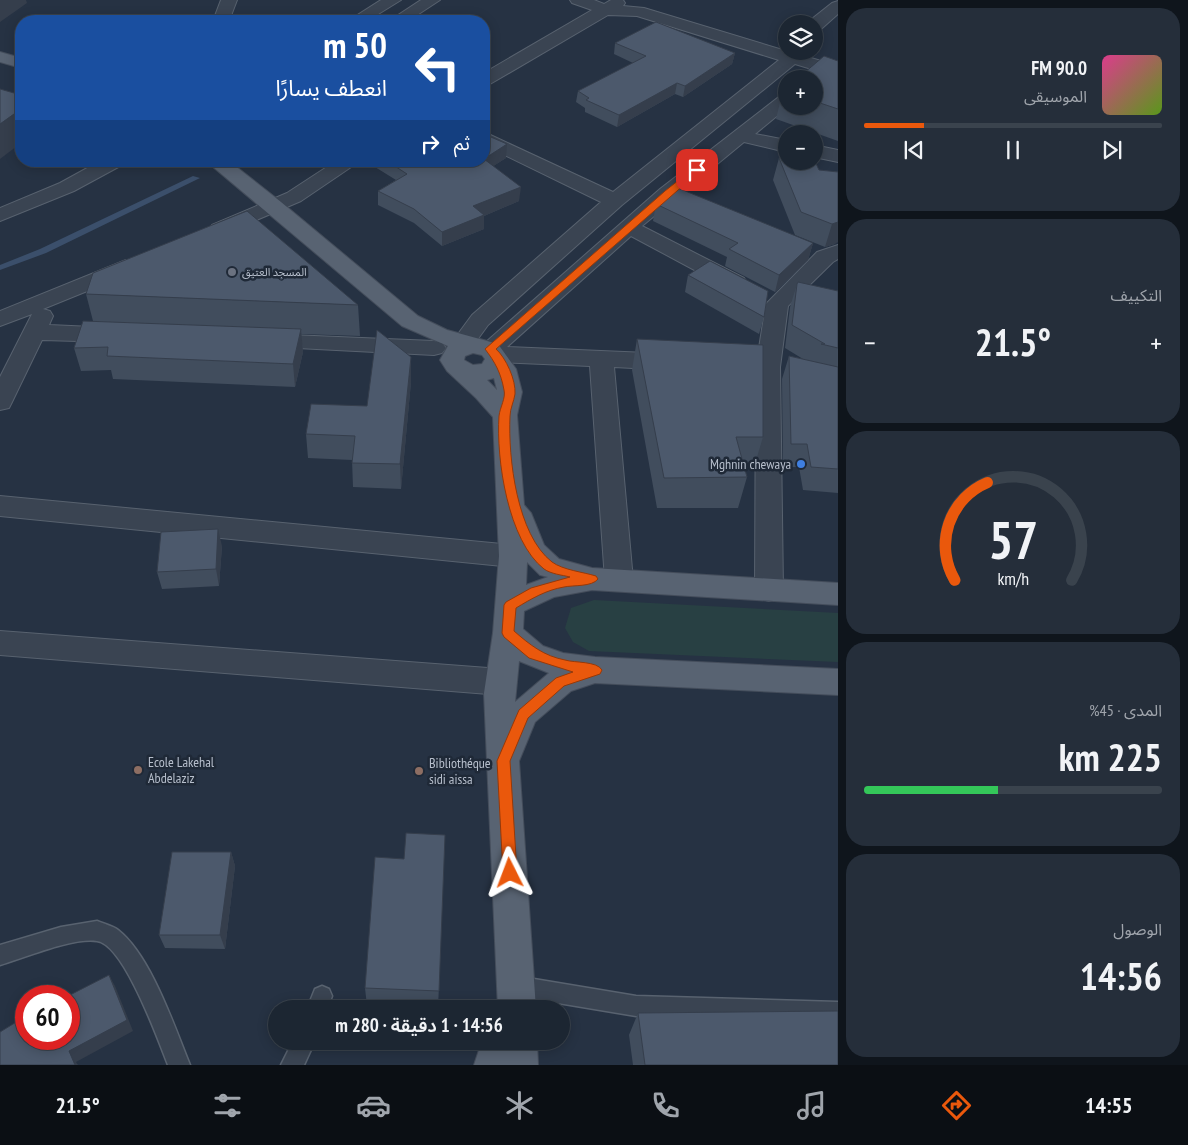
<!DOCTYPE html>
<html lang="ar">
<head>
<meta charset="utf-8">
<style>
	body { margin:0; font-family:"PT Sans Narrow","Noto Sans Arabic",sans-serif; background:#252e3a; color:#f1f3f6; direction:rtl; height:100vh; display:flex; flex-direction:column; font-size:19px; white-space:nowrap }
	* { box-sizing:border-box; margin:0 }
	p { font-size:16px; color:#a0a5ac }
	.icon { flex:none; width:28px; height:28px; fill:none; stroke:currentColor; stroke-width:2; stroke-linecap:round; stroke-linejoin:round }
	.map { position:relative; flex:1; overflow:hidden; direction:ltr }
	.sheet { display:flex; flex-direction:column; gap:8px; padding:8px; background:#0f151c; width:350px }
	.sheet>* { flex:none }
	.hud { position:absolute; left:15px; top:15px; width:475px; height:152px; border-radius:20px; box-shadow:0 2px 12px #0003,0 0 0 1px #3a434d; direction:rtl; background:#1a4fa0; color:#fff; overflow:hidden }
	.fabs { position:absolute; left:778px; top:15px; display:grid; gap:10px }
	.fabs a { display:grid; place-items:center; width:45px; height:45px; border-radius:50%; background:#1c2632; box-shadow:0 2px 12px #0003,0 0 0 1px #3a434d; font-size:25px }
	.speed { position:absolute; left:15px; top:985px; display:flex; gap:10px; font-size:25px; font-weight:700; text-align:center }
	.speed>* { display:grid; place-content:center; width:65px; height:65px; border-radius:50%; background:#1c2632; box-shadow:0 2px 12px #0003,0 0 0 1px #3a434d; line-height:1 }
	.speed .limit { border:8px solid #d22; background:#fff; color:#111 }
	.pin { position:absolute; display:grid; place-items:center; width:42px; height:42px; color:#fff; margin:-21px; border-radius:10px; box-shadow:0 2px 8px #0006 }
	.me { position:absolute; width:55px; margin:-28px; rotate:357deg; stroke-linejoin:round; filter:drop-shadow(0 0 4px #0008) }
	.turn { display:flex; align-items:center; gap:18px; height:105px; padding:0 20px; font-size:22px }
	.turn .icon { width:65px; height:65px; stroke-width:2.5 }
	.turn b { display:block; font-size:35px; line-height:42px }
	.then { display:flex; align-items:center; height:48px; padding:0 20px; background:#0003; gap:10px; font-size:19px }
	.big { font-size:38px; font-weight:600; line-height:1.1 }
	.sheet .tile { flex:1; display:flex; flex-direction:column; justify-content:center; gap:8px; min-width:0; padding:0 18px; border-radius:20px; background:#252e3a }
	.sheet .dial { align-items:center; gap:0 }
	.dial svg { height:130px; overflow:visible; fill:none; stroke:#3a434d; stroke-width:7; stroke-linecap:round; text-anchor:middle }
	.dial text { fill:#f1f3f6; stroke:none }
	.song { display:flex; align-items:center; gap:15px }
	.cover { width:60px; height:60px; border-radius:8px; background:linear-gradient(135deg,hsl(330 70% 55%),hsl(90 70% 35%)) }
	.played { height:5px; border-radius:2px; background:linear-gradient(90deg,#ea580c 20%,#3a434d 20%) }
	.keys { display:flex; justify-content:space-around; direction:ltr }
	.heat { display:flex; justify-content:space-between; align-items:center; font-size:28px; direction:ltr }
	.charge { height:8px; border-radius:4px; background:linear-gradient(90deg,#34c759 45%,#3a434d 0) }
	.trip { position:absolute; left:268px; top:1000px; width:302px; height:50px; border-radius:25px; background:#1c2632; box-shadow:0 2px 12px #0003,0 0 0 1px #3a434d; font-weight:600; line-height:50px; text-align:center; direction:rtl }
	.tab-bar { display:flex; height:80px; justify-content:space-around; align-items:center; background:#0b0f14; color:#a0a5ac }
	.tab-bar .icon { width:35px; height:35px }
	.tab-bar .selected { color:#ea580c }
	.tab-bar b { font-size:22px; color:#f1f3f6 }
	main { display:flex; flex:1; min-height:0 }
	.map>svg:first-child { display:block }
	.green { fill:#284043 }
	.lines { fill:none; stroke-linecap:round; stroke-linejoin:round }
	.stream { fill:#3b4f6b; fill-rule:evenodd }
	.lane-casing { stroke:#58626f; stroke-width:3 }
	.street-casing { stroke:#58626f; stroke-width:2 }
	.primary-casing { stroke:#444d5b; stroke-width:2 }
	.lane { fill:#3a4452; fill-rule:evenodd }
	.street { fill:#3a4452; fill-rule:evenodd }
	.primary { fill:#586372; fill-rule:evenodd }
	.wall { fill:#414d5d }
	.shaded-wall { fill:#353e4c }
	.building { fill:#4c596c; stroke:#353e4c }
	.route { fill:#ea580c; stroke:#983908 }
	.worship-dot { fill:#6b7280; stroke:#1f2937; stroke-width:2 }
	.shop-dot { fill:#3f7fe0; stroke:#1f2937; stroke-width:2 }
	.education-dot { fill:#8d6e63; stroke:#1f2937; stroke-width:2 }
	.labels { text-anchor:middle; stroke-width:5; stroke-linejoin:round; paint-order:stroke }
	.far-poi-label { font-size:11px; fill:#b7bfcc; stroke:#1f2937; text-anchor:start }
	.poi-label { font-size:14px; fill:#b7bfcc; stroke:#1f2937; text-anchor:start }
</style>
</head>
<body>
<main>
<section class="sheet">
<div class="tile">
<div class="song"><i class="cover"></i><div><b>90.0 FM</b><p>الموسيقى</p></div></div>
<div class="played"></div>
<div class="keys"><svg class="icon" aria-label="previous" viewBox="0 0 24 24"><path d="M18 5L8 12l10 7zM5 5v14"/></svg><svg class="icon" aria-label="pause" viewBox="0 0 24 24"><path d="M8 5v14M16 5v14"/></svg><svg class="icon" aria-label="next" viewBox="0 0 24 24"><path d="M6 5l10 7-10 7zM19 5v14"/></svg></div>
</div>
<div class="tile"><p>التكييف</p>
<div class="heat"><a>−</a><b class="big">21.5°</b><a>+</a></div>
</div>
<div class="tile dial"><svg viewBox="0 0 100 80">
<path d="M14 69A42 42 0 1 1 86 69"/>
<path d="M14 69A42 42 0 0 1 34 9" stroke="#ea580c"/>
<text x="50" y="56" font-size="32" font-weight="700">57</text>
<text x="50" y="72" font-size="11">km/h</text>
</svg></div>
<div class="tile"><p>المدى · 45%</p><b class="big">225 km</b><div class="charge"></div></div>
<div class="tile"><p>الوصول</p><b class="big">14:56</b></div>
</section>
<div class="map">
<svg width="838" height="1065" viewBox="0 0 838 1065">
	<rect width="100%" height="100%" fill="#263243"/>
	<path class="green" d="M 594,600 L 838,613 L 838,662 L 589,651 L 573,642 L 565,628 L 571,608 Z"/>
	<g class="lines">
		<path class="stream" d="M 193,176 L 200,178 L 46,253 L 0,270 L 0,265 L 40,249 Z"/>
		<g class="lane-casing">
			<path id="lane" d="M 97,921 C 104,924 113,926 118,930 C 151,956 174,1026 190,1065 L 168,1065 C 158,1040 124,944 97,941 C 73,937 24,958 0,965 L 0,945 L 61,927 Z
				M 516,976 L 636,996 L 838,1002 L 838,1022 L 636,1016 L 516,996 L 509,993 L 506,986 L 509,979 Z
				M 322,986 L 329,989 L 332,996 L 327,1009 L 307,1009 L 315,989 Z
				M 293,1041 L 315,1041 L 304,1065 L 281,1065 Z"/>
		</g>
		<g class="street-casing">
			<path id="street" d="M 221,0 L 237,0 L 229,21 L 213,21 Z
				M 381,0 L 401,0 L 367,21 L 348,21 Z
				M 421,0 L 440,0 L 408,21 L 389,21 Z
				M 570,0 L 594,0 L 604,4 L 611,0 L 623,0 L 625,3 L 623,6 L 644,8 L 786,51 L 802,51 L 801,55 L 838,66 L 838,77 L 795,64 L 622,205 L 488,325 L 467,354 L 459,356 L 451,354 L 447,349 L 472,315 L 601,202 L 484,145 L 484,132 L 613,192 L 779,60 L 637,16 L 608,15 L 490,84 L 484,85 L 484,73 L 592,10 L 572,3 Z
				M 838,1 L 838,14 L 820,30 L 814,31 L 814,24 L 808,22 L 832,3 Z
				M 786,95 L 786,106 L 789,106 L 755,134 L 786,140 L 786,152 L 744,142 L 642,226 L 744,278 L 747,283 L 744,288 L 736,290 L 728,288 L 631,236 L 507,347 L 671,354 L 679,357 L 683,362 L 679,367 L 671,370 L 614,367 L 633,580 L 629,588 L 619,591 L 609,588 L 605,580 L 590,366 L 495,362 L 487,359 L 478,349 L 660,189 L 780,96 Z
				M 814,145 L 838,150 L 838,162 L 814,157 Z
				M 100,161 L 125,161 L 122,165 L 74,191 L 0,221 L 0,208 L 60,183 Z
				M 336,161 L 360,161 L 301,201 L 226,233 L 219,235 L 212,233 L 209,229 L 212,225 L 287,193 Z
				M 838,245 L 838,259 L 833,262 L 788,306 L 780,367 L 783,590 L 779,598 L 769,601 L 759,598 L 755,590 L 756,367 L 766,304 L 817,252 Z
				M 126,260 L 134,262 L 137,267 L 134,272 L 43,309 L 50,311 L 53,316 L 49,325 L 115,328 L 123,330 L 127,335 L 123,340 L 115,342 L 42,340 L 12,402 L 9,408 L 0,410 L 0,377 L 32,314 L 0,326 L 0,311 Z
				M 266,334 L 434,341 L 442,343 L 446,348 L 442,353 L 434,355 L 258,346 L 254,341 L 258,336 Z
				M 0,496 L 513,545 L 523,549 L 527,556 L 523,563 L 513,567 L 0,516 Z
				M 0,631 L 501,669 L 512,673 L 516,682 L 512,691 L 501,695 L 0,655 Z"/>
		</g>
		<g class="primary-casing">
			<path id="primary" d="M 0,52 L 21,58 L 21,68 L 0,62 Z
				M 206,161 L 229,161 L 281,202 L 418,316 L 447,330 L 498,344 L 516,369 L 522,392 L 517,415 L 524,505 L 531,513 L 544,545 L 559,559 L 592,568 L 838,583 L 838,605 L 592,590 L 554,597 L 524,611 L 523,629 L 543,646 L 563,653 L 595,657 L 838,669 L 838,695 L 595,683 L 571,691 L 535,722 L 519,761 L 536,1009 L 498,1009 L 484,693 L 493,633 L 499,556 L 493,417 L 476,398 L 447,371 L 440,360 L 448,346 L 402,326 ZM 473,353 L 482,355 L 485,359 L 482,364 L 473,365 L 464,360 L 465,356 ZM 494,378 L 497,390 L 487,380 ZM 527,562 L 540,575 L 548,577 L 526,585 ZM 519,661 L 549,673 L 515,702 Z
				M 482,1041 L 537,1041 L 538,1065 L 474,1065 Z"/>
		</g>
		<use href="#lane" class="lane"/>
		<use href="#street" class="street"/>
		<use href="#primary" class="primary"/>
	</g>
	<path class="wall" d="M 615,43 L 735,53 L 732,64 L 683,97 L 675,94 L 617,127 L 585,112 L 585,108 L 576,102 L 578,91 L 633,63 L 614,54 Z
		M 838,61 L 838,141 L 776,119 L 783,90 L 786,88 L 786,106 L 814,106 L 814,79 Z
		M 506,158 L 493,166 L 519,201 L 484,216 L 484,229 L 442,246 L 414,223 L 378,205 L 378,191 L 396,180 L 375,167 L 375,161 L 484,161 Z
		M 779,158 L 819,170 L 838,172 L 835,244 L 825,247 L 795,235 L 773,180 Z
		M 656,204 L 813,243 L 808,260 L 775,292 L 725,266 L 727,257 L 653,221 Z
		M 688,275 L 764,317 L 759,334 L 685,292 Z
		M 797,284 L 838,291 L 838,493 L 803,490 L 799,467 L 783,467 L 782,379 L 789,356 L 803,359 L 785,348 L 790,307 Z
		M 86,294 L 358,305 L 360,336 L 301,334 L 303,352 L 295,387 L 113,379 L 111,370 L 81,371 L 74,348 L 93,321 Z
		M 637,339 L 763,437 L 754,467 L 744,467 L 747,477 L 738,508 L 657,508 L 632,370 Z
		M 411,357 L 411,382 L 401,489 L 353,487 L 352,460 L 308,458 L 306,434 L 367,406 Z
		M 222,546 L 219,586 L 162,589 L 157,572 Z
		M 445,835 L 438,1009 L 421,1009 L 367,1006 L 365,988 L 404,859 Z
		M 231,852 L 235,866 L 225,949 L 165,948 L 159,935 Z
		M 638,1013 L 838,1065 L 633,1065 L 629,1035 Z"/>
	<path class="shaded-wall" d="M 0,0 L 26,0 L 27,3 L 0,22 Z
		M 735,53 L 732,64 L 683,97 L 685,86 Z
		M 677,83 L 675,94 L 617,127 L 619,115 Z
		M 21,109 L 21,143 L 0,159 L 0,124 Z
		M 507,144 L 506,158 L 483,173 L 484,159 Z
		M 521,187 L 519,201 L 484,216 L 484,229 L 442,246 L 442,232 L 473,206 Z
		M 838,222 L 838,242 L 835,244 L 825,247 L 832,224 Z
		M 813,243 L 808,260 L 775,292 L 779,275 Z
		M 301,329 L 303,352 L 295,387 L 293,364 Z
		M 411,357 L 411,382 L 401,489 L 400,464 Z
		M 218,529 L 222,546 L 219,586 L 216,569 Z
		M 231,852 L 235,866 L 225,949 L 220,935 Z
		M 109,975 L 115,986 L 133,1031 L 76,1062 L 78,1065 L 75,1065 L 69,1051 Z"/>
	<path class="building" d="M 656,22 L 735,53 L 685,86 L 677,83 L 619,115 L 586,100 L 589,98 L 578,91 L 646,56 L 615,43 Z
		M 824,56 L 838,61 L 838,109 L 814,101 L 814,79 L 797,79 Z
		M 0,89 L 21,95 L 21,109 L 0,124 Z
		M 484,134 L 507,144 L 484,159 L 521,187 L 473,206 L 484,215 L 442,232 L 414,209 L 378,191 L 407,174 L 387,161 L 484,161 Z
		M 779,158 L 786,158 L 786,161 L 814,161 L 814,159 L 819,170 L 838,172 L 838,222 L 832,224 L 801,212 Z
		M 678,188 L 813,243 L 779,275 L 729,249 L 738,243 L 656,204 Z
		M 247,211 L 358,305 L 86,294 L 93,273 Z
		M 710,261 L 768,291 L 764,317 L 688,275 Z
		M 798,282 L 838,291 L 838,348 L 821,344 L 825,344 L 792,325 L 797,284 Z
		M 83,321 L 301,329 L 293,364 L 107,356 L 108,347 L 74,348 Z
		M 377,330 L 411,357 L 400,464 L 352,463 L 355,436 L 306,434 L 311,404 L 367,406 Z
		M 637,339 L 763,345 L 763,437 L 736,437 L 747,477 L 664,478 Z
		M 789,356 L 838,367 L 838,469 L 811,467 L 807,444 L 791,444 Z
		M 218,529 L 216,569 L 157,572 L 161,532 Z
		M 406,833 L 445,835 L 439,991 L 365,988 L 375,857 L 404,859 Z
		M 172,852 L 231,852 L 220,935 L 159,935 Z
		M 109,975 L 127,1020 L 69,1051 L 75,1065 L 0,1065 L 0,1032 L 26,1016 L 26,1039 L 69,1039 L 68,996 Z
		M 838,1011 L 838,1065 L 645,1065 L 638,1013 Z"/>
	<path class="route" d="M 694,168 L 701,170 L 496,349 C 506,358 516,380 515,394 C 514,401 510,409 510,416 C 508,458 517,535 552,562 C 563,570 583,572 596,576 L 598,579 C 592,587 573,585 564,587 C 546,590 531,599 516,608 L 514,631 C 530,645 544,656 565,660 C 575,663 597,661 602,670 L 600,674 L 564,686 L 528,718 L 510,761 L 517,873 L 515,878 L 510,880 L 505,878 L 503,873 L 497,761 L 519,710 L 556,678 L 573,672 L 529,658 L 504,637 L 502,633 L 504,605 L 506,602 L 531,588 L 570,577 C 562,575 551,574 544,569 C 508,541 496,459 499,416 C 500,407 506,398 504,390 C 501,373 495,362 485,349 L 665,191 Z"/>
	<circle class="worship-dot" cx="232" cy="272" r="5"/>
	<circle class="shop-dot" cx="801" cy="464" r="5"/>
	<g class="education-dot">
		<circle cx="138" cy="770" r="5"/>
		<circle cx="419" cy="771" r="5"/>
	</g>
	<g class="labels">
		<g class="far-poi-label">
			<text x="242" y="276">المسجد العتيق</text>
		</g>
		<g class="poi-label">
			<text x="791" y="469" text-anchor="end">Mghnin chewaya</text>
			<text x="148" y="767">Ecole Lakehal<tspan x="148" dy="16">Abdelaziz</tspan></text>
			<text x="429" y="768">Bibliothéque<tspan x="429" dy="16">sidi aissa</tspan></text>
		</g>
	</g>
</svg>
<div class="fabs">
<a><svg class="icon" aria-label="layers" viewBox="0 0 24 24"><path d="M12 4l9 5-9 5-9-5zM3 14l9 5 9-5"/></svg></a>
<a>+</a>
<a>−</a>
</div>
<div class="speed"><div class="limit">60</div></div>
<div class="pin" style="left:697px;top:170px;background:#d93025"><svg class="icon" aria-label="arrive" viewBox="0 0 24 24"><path d="M6 21V4h12l-3 4 3 4H6"/></svg></div>
<svg class="me" style="left:510px;top:873px" viewBox="-20 -20 40 40"><path d="M0-17L14 15 0 8-14 15z" fill="#ea580c" stroke="#fff" stroke-width="4"/></svg>
<div class="trip">14:56 · 1 دقيقة · 280 m</div>
<div class="hud">
<div class="turn"><svg class="icon" aria-label="left" viewBox="0 0 24 24"><path d="M17 20v-9H6M10 6l-5 5 5 5"/></svg><div><b>50 m</b>انعطف يسارًا</div></div>
<div class="then">ثم<svg class="icon" aria-label="right" viewBox="0 0 24 24"><path d="M7 20v-9h11M14 6l5 5-5 5"/></svg></div>
</div>
</div>
</main>
<nav class="tab-bar">
<b>14:55</b>
<svg class="icon selected" aria-label="directions" viewBox="0 0 24 24"><path d="M12 3l9 9-9 9-9-9zM9 14v-3h6M13 9l2 2-2 2"/></svg>
<svg class="icon" aria-label="music" viewBox="0 0 24 24"><path d="M9 18V5l10-2v13"/><circle cx="6" cy="18" r="3"/><circle cx="16" cy="16" r="3"/></svg>
<svg class="icon" aria-label="phone" viewBox="0 0 24 24"><path d="M5 4h4l2 5-3 2q2 4 5 5l2-3 5 2v4C11 20 4 13 5 4z"/></svg>
<svg class="icon" aria-label="climate" viewBox="0 0 24 24"><path d="M12 3v18M4 7l16 10M4 17L20 7"/></svg>
<svg class="icon" aria-label="car" viewBox="0 0 24 24"><path d="M5 17H2v-5l4-1 3-4h7l3 4 3 1v5h-3M9 17h6M6 11h13"/><circle cx="7" cy="17" r="2"/><circle cx="17" cy="17" r="2"/></svg>
<svg class="icon" aria-label="filters" viewBox="0 0 24 24"><path d="M4 7h16M4 17h16"/><circle cx="9" cy="7" r="2"/><circle cx="15" cy="17" r="2"/></svg>
<b>21.5°</b>
</nav>
</body>
</html>
